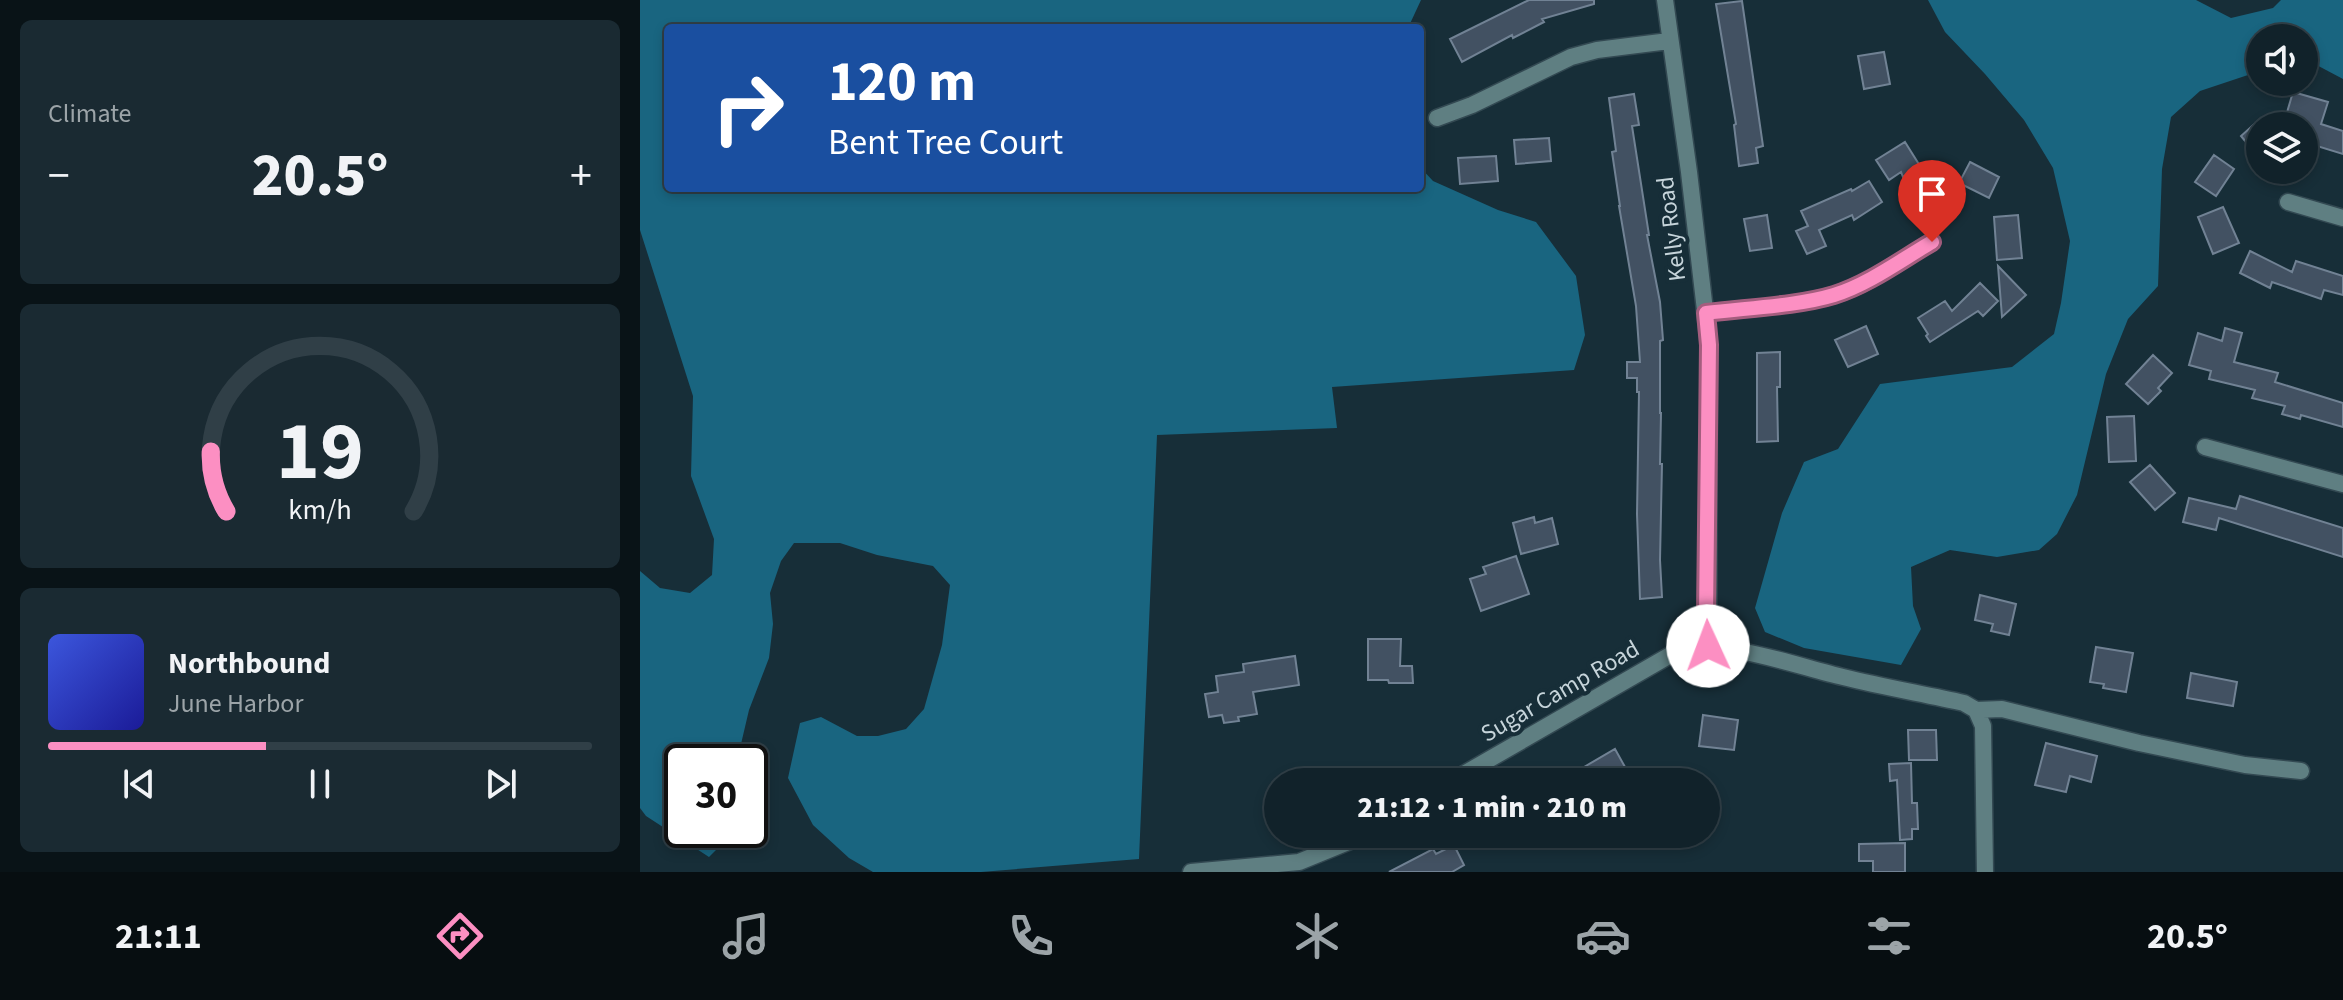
<!DOCTYPE html>
<html lang="en">
<head>
<meta charset="utf-8">
<style>
	body { margin:0; font-family:"Source Sans 3",sans-serif; background:#1a2a32; color:#f1f3f6; height:100vh; display:flex; flex-direction:column; font-size:30px; white-space:nowrap }
	* { box-sizing:border-box; margin:0 }
	p { font-size:26px; color:#9ca4a8 }
	.icon { flex:none; width:44px; height:44px; fill:none; stroke:currentColor; stroke-width:2; stroke-linecap:round; stroke-linejoin:round }
	.map { position:relative; flex:1; overflow:hidden }
	.details { display:flex; flex-direction:column; gap:20px; padding:20px; background:#091317; width:640px }
	.details>* { flex:none }
	.top-card { position:absolute; left:24px; top:24px; width:760px; height:168px; border-radius:8px; box-shadow:0 4px 12px #0003,0 0 0 2px #303f47; background:#1a4fa0; color:#fff; overflow:hidden }
	.fabs { position:absolute; left:1606px; top:24px; display:grid; gap:16px }
	.fabs a { display:grid; place-items:center; width:72px; height:72px; border-radius:50%; background:#11222a; box-shadow:0 4px 12px #0003,0 0 0 2px #303f47; font-size:40px }
	.speed { position:absolute; left:24px; top:744px; display:flex; gap:16px; font-size:40px; font-weight:700; text-align:center }
	.speed>* { display:grid; place-content:center; width:104px; height:104px; border-radius:50%; background:#11222a; box-shadow:0 4px 12px #0003,0 0 0 2px #303f47; line-height:1 }
	.speed .limit { border:4px solid #111; border-radius:12px; background:#fff; color:#111 }
	.pin { position:absolute; display:grid; place-items:center; width:68px; height:68px; color:#fff; margin:-82px -34px; border-radius:50% 50% 50% 0; rotate:-45deg; box-shadow:0 0 8px #0007 }
	.pin .icon { rotate:45deg }
	.me { position:absolute; width:88px; margin:-44px; rotate:358deg; stroke-linejoin:round; filter:drop-shadow(0 0 6px #0008) }
	.turn { display:flex; align-items:center; gap:28px; height:168px; padding:0 32px; font-size:36px }
	.turn .icon { width:104px; height:104px; stroke-width:2.5 }
	.turn b { display:block; font-size:56px; line-height:68px }
	.big { font-size:60px; font-weight:800; line-height:1.1 }
	.details .card { flex:1; display:flex; flex-direction:column; justify-content:center; gap:12px; min-width:0; padding:0 28px; border-radius:12px; background:#1a2a32 }
	.details .dial { align-items:center; gap:0 }
	.dial svg { height:208px; overflow:visible; fill:none; stroke:#303f47; stroke-width:7; stroke-linecap:round; text-anchor:middle }
	.dial text { fill:#f1f3f6; stroke:none }
	.song { display:flex; align-items:center; gap:24px }
	.cover { width:96px; height:96px; border-radius:12px; background:linear-gradient(135deg,hsl(230 70% 55%),hsl(240 70% 35%)) }
	.played { height:8px; border-radius:4px; background:linear-gradient(90deg,#fc8fc2 40%,#303f47 40%) }
	.keys { display:flex; justify-content:space-around; direction:ltr }
	.heat { display:flex; justify-content:space-between; align-items:center; font-size:44px; direction:ltr }
	.trip { position:absolute; left:624px; top:768px; width:456px; height:80px; border-radius:40px; background:#11222a; box-shadow:0 4px 12px #0003,0 0 0 2px #303f47; font-weight:800; line-height:80px; text-align:center }
	.tab-bar { display:flex; height:128px; justify-content:space-around; align-items:center; background:#070e11; color:#9ca4a8 }
	.tab-bar .icon { width:56px; height:56px }
	.tab-bar .active { color:#fc8fc2 }
	.tab-bar b { font-size:36px; color:#f1f3f6 }
	main { display:flex; flex:1; min-height:0 }
	.map>svg:first-child { display:block }
	.forest { fill:#196580 }
	.building { fill:#425162; stroke:#718294; stroke-width:2 }
	.lines { fill:none; stroke-linecap:round; stroke-linejoin:round }
	.minor-casing { stroke:#334952; stroke-width:19 }
	.minor { stroke:#5f7f82; stroke-width:16 }
	.route-casing { stroke:#a45d7e; stroke-width:20 }
	.route { stroke:#fc8fc2; stroke-width:14 }
	.labels { text-anchor:middle; stroke-width:8; stroke-linejoin:round; paint-order:stroke }
	.street-label { font-size:24px; fill:#c6d4da; stroke:#172e38 }
</style>
</head>
<body>
<main>
<section class="details">
<div class="card"><p>Climate</p>
<div class="heat"><a>−</a><b class="big">20.5°</b><a>+</a></div>
</div>
<div class="card dial"><svg viewBox="0 0 100 80">
<path d="M14 69A42 42 0 1 1 86 69"/>
<path d="M14 69A42 42 0 0 1 8 46" stroke="#fc8fc2"/>
<text x="50" y="56" font-size="32" font-weight="700">19</text>
<text x="50" y="72" font-size="11">km/h</text>
</svg></div>
<div class="card">
<div class="song"><i class="cover"></i><div><b>Northbound</b><p>June Harbor</p></div></div>
<div class="played"></div>
<div class="keys"><svg class="icon" aria-label="previous" viewBox="0 0 24 24"><path d="M18 5L8 12l10 7zM5 5v14"/></svg><svg class="icon" aria-label="pause" viewBox="0 0 24 24"><path d="M8 5v14M16 5v14"/></svg><svg class="icon" aria-label="next" viewBox="0 0 24 24"><path d="M6 5l10 7-10 7zM19 5v14"/></svg></div>
</div>
</section>
<div class="map">
<svg width="1703" height="872" viewBox="0 0 1703 872">
	<rect width="100%" height="100%" fill="#172e38"/>
	<path class="forest" d="M 0,0 L 781,0 L 768,28 L 28,28 L 28,188 L 780,188 L 780,167 L 793,181 L 858,210 L 896,222 L 936,276 L 945,335 L 934,370 L 692,387 L 697,428 L 517,435 L 499,859 L 341,872 L 233,872 L 209,858 L 173,825 L 148,778 L 160,723 L 181,717 L 217,736 L 238,736 L 266,729 L 284,709 L 302,645 L 310,585 L 293,566 L 237,555 L 200,543 L 154,543 L 141,561 L 130,593 L 133,624 L 129,658 L 109,710 L 97,761 L 42,762 L 42,830 L 83,830 L 85,841 L 69,857 L 6,816 L 0,808 L 0,571 L 20,588 L 50,593 L 72,575 L 74,539 L 51,476 L 53,396 L 0,230 Z
		M 1288,0 L 1556,0 L 1591,18 L 1633,8 L 1641,0 L 1703,0 L 1703,79 L 1669,61 L 1664,62 L 1664,38 L 1620,38 L 1620,71 L 1560,91 L 1531,117 L 1522,169 L 1518,286 L 1488,319 L 1466,374 L 1437,495 L 1417,534 L 1399,550 L 1357,557 L 1310,550 L 1271,567 L 1273,606 L 1281,629 L 1261,665 L 1164,648 L 1125,632 L 1115,608 L 1142,513 L 1164,462 L 1198,449 L 1240,384 L 1372,367 L 1414,334 L 1421,303 L 1430,241 L 1413,168 L 1384,120 L 1345,74 L 1305,32 Z"/>
	<path class="building" d="M 889,0 L 954,0 L 954,4 L 902,19 L 904,22 L 873,38 L 872,35 L 822,62 L 810,39 Z
		M 1102,1 L 1123,146 L 1116,148 L 1118,163 L 1099,166 L 1094,125 L 1096,124 L 1076,4 Z
		M 1244,52 L 1250,84 L 1224,89 L 1218,56 Z
		M 1653,92 L 1688,102 L 1681,124 L 1703,131 L 1703,154 L 1664,142 L 1664,126 L 1643,126 Z
		M 994,94 L 999,125 L 992,126 L 1009,235 L 1007,235 L 1020,302 L 1023,340 L 1020,341 L 1020,413 L 1021,413 L 1020,464 L 1022,464 L 1020,560 L 1022,597 L 1000,599 L 997,514 L 999,392 L 997,392 L 997,378 L 987,378 L 987,362 L 1000,362 L 996,306 L 979,206 L 980,206 L 972,152 L 976,151 L 969,98 Z
		M 1620,119 L 1620,159 L 1601,136 Z
		M 909,138 L 911,161 L 876,164 L 874,140 Z
		M 1265,142 L 1280,166 L 1263,177 L 1261,172 L 1249,180 L 1236,160 Z
		M 1574,155 L 1594,169 L 1576,196 L 1555,182 Z
		M 856,156 L 858,181 L 820,184 L 818,158 Z
		M 1330,162 L 1359,177 L 1349,198 L 1319,183 Z
		M 1229,181 L 1242,202 L 1214,220 L 1212,215 L 1179,230 L 1186,246 L 1167,254 L 1156,231 L 1168,226 L 1161,211 L 1211,189 L 1212,191 Z
		M 1583,207 L 1599,243 L 1573,254 L 1558,217 Z
		M 1127,215 L 1132,248 L 1110,251 L 1104,219 Z
		M 1378,215 L 1382,258 L 1357,260 L 1354,217 Z
		M 1610,251 L 1652,272 L 1656,261 L 1703,276 L 1703,295 L 1684,290 L 1681,299 L 1632,282 L 1630,288 L 1600,273 Z
		M 1358,266 L 1386,295 L 1362,317 Z
		M 1340,283 L 1358,301 L 1343,316 L 1338,311 L 1290,342 L 1286,336 L 1288,334 L 1278,318 L 1305,301 L 1312,311 Z
		M 1226,326 L 1238,354 L 1208,367 L 1195,340 Z
		M 1585,328 L 1602,333 L 1594,362 L 1638,373 L 1635,382 L 1703,403 L 1703,427 L 1661,415 L 1660,419 L 1642,414 L 1645,406 L 1612,398 L 1615,390 L 1569,379 L 1571,371 L 1549,365 L 1558,333 L 1582,341 Z
		M 1140,352 L 1140,387 L 1137,387 L 1138,441 L 1117,442 L 1117,353 Z
		M 1513,355 L 1532,373 L 1518,388 L 1521,391 L 1508,404 L 1486,384 Z
		M 1494,416 L 1496,461 L 1469,462 L 1467,417 Z
		M 1510,465 L 1535,493 L 1515,510 L 1490,482 Z
		M 1600,496 L 1703,528 L 1703,557 L 1579,518 L 1576,530 L 1543,522 L 1549,498 L 1596,509 Z
		M 894,517 L 895,523 L 912,518 L 918,544 L 881,554 L 873,523 Z
		M 876,556 L 889,594 L 841,611 L 830,579 L 846,574 L 843,567 Z
		M 1340,595 L 1376,604 L 1369,635 L 1351,631 L 1353,624 L 1335,620 Z
		M 728,639 L 761,639 L 760,666 L 772,666 L 773,683 L 749,683 L 748,680 L 728,680 Z
		M 1456,647 L 1493,653 L 1486,692 L 1463,688 L 1464,684 L 1450,682 Z
		M 655,656 L 659,685 L 613,692 L 617,714 L 598,717 L 599,721 L 584,723 L 582,715 L 569,717 L 565,694 L 578,692 L 576,676 L 604,672 L 603,664 Z
		M 1551,673 L 1597,682 L 1593,706 L 1547,698 Z
		M 1063,715 L 1098,720 L 1094,750 L 1059,746 Z
		M 1268,730 L 1296,730 L 1297,760 L 1269,760 Z
		M 1406,743 L 1457,756 L 1451,782 L 1430,776 L 1426,792 L 1395,785 Z
		M 975,749 L 990,776 L 980,782 L 953,782 L 944,767 Z
		M 1271,763 L 1272,803 L 1277,803 L 1278,829 L 1272,829 L 1272,839 L 1260,840 L 1257,780 L 1250,781 L 1249,764 Z
		M 1265,843 L 1265,872 L 1233,872 L 1233,861 L 1219,861 L 1219,844 Z
		M 814,845 L 824,865 L 812,872 L 749,872 L 793,849 L 796,854 Z"/>
	<g class="lines">
		<g class="minor-casing">
			<path id="minor" d="M 1025,0 L 1049,172 L 1069,345 L 1068,646
				M 797,118 L 832,105 L 931,57 L 957,50 L 1029,41
				M 1648,202 L 1703,218
				M 1066,313 C 1105,308 1158,306 1194,295 C 1229,284 1261,260 1292,242
				M 1565,447 L 1703,484
				M 1336,710 L 1362,709 L 1499,743 L 1605,765 L 1661,771
				M 810,782 L 1039,650 C 1085,639 1156,666 1203,677 C 1243,687 1284,694 1324,703 L 1336,710 L 1343,726 L 1345,872
				M 551,872 L 659,862 L 708,842 L 722,834"/>
		</g>
		<use href="#minor" class="minor"/>
	</g>
	<g class="lines">
		<g class="route-casing">
			<path id="route" d="M 1068,646 L 1066,616 L 1069,345 L 1066,313 C 1105,308 1158,306 1194,295 C 1229,284 1261,260 1292,242"/>
		</g>
		<use href="#route" class="route"/>
	</g>
	<g class="labels">
		<g class="street-label">
			<text transform="translate(1031 229) rotate(-97)" y="8">Kelly Road</text>
			<text transform="translate(920 691) rotate(-30)" y="8">Sugar Camp Road</text>
		</g>
	</g>
</svg>
<div class="fabs">
<a><svg class="icon" aria-label="sound" viewBox="0 0 24 24"><path d="M4 9h4l5-4v14l-5-4H4zM17 9q2 3 0 6"/></svg></a>
<a><svg class="icon" aria-label="layers" viewBox="0 0 24 24"><path d="M12 4l9 5-9 5-9-5zM3 14l9 5 9-5"/></svg></a>
</div>
<div class="speed"><div class="limit">30</div></div>
<div class="pin" style="left:1292px;top:242px;background:#d93025"><svg class="icon" aria-label="arrive" viewBox="0 0 24 24"><path d="M6 21V4h12l-3 4 3 4H6"/></svg></div>
<svg class="me" style="left:1068px;top:646px" viewBox="-20 -20 40 40"><circle r="19" fill="#fff"/><path d="M0-13L10 11 0 6-10 11z" fill="#fc8fc2"/></svg>
<div class="trip">21:12 · 1 min · 210 m</div>
<div class="top-card">
<div class="turn"><svg class="icon" aria-label="right" viewBox="0 0 24 24"><path d="M7 20v-9h11M14 6l5 5-5 5"/></svg><div><b>120 m</b>Bent Tree Court</div></div>
</div>
</div>
</main>
<nav class="tab-bar">
<b>21:11</b>
<svg class="icon active" aria-label="directions" viewBox="0 0 24 24"><path d="M12 3l9 9-9 9-9-9zM9 14v-3h6M13 9l2 2-2 2"/></svg>
<svg class="icon" aria-label="music" viewBox="0 0 24 24"><path d="M9 18V5l10-2v13"/><circle cx="6" cy="18" r="3"/><circle cx="16" cy="16" r="3"/></svg>
<svg class="icon" aria-label="phone" viewBox="0 0 24 24"><path d="M5 4h4l2 5-3 2q2 4 5 5l2-3 5 2v4C11 20 4 13 5 4z"/></svg>
<svg class="icon" aria-label="climate" viewBox="0 0 24 24"><path d="M12 3v18M4 7l16 10M4 17L20 7"/></svg>
<svg class="icon" aria-label="car" viewBox="0 0 24 24"><path d="M5 17H2v-5l4-1 3-4h7l3 4 3 1v5h-3M9 17h6M6 11h13"/><circle cx="7" cy="17" r="2"/><circle cx="17" cy="17" r="2"/></svg>
<svg class="icon" aria-label="filters" viewBox="0 0 24 24"><path d="M4 7h16M4 17h16"/><circle cx="9" cy="7" r="2"/><circle cx="15" cy="17" r="2"/></svg>
<b>20.5°</b>
</nav>
</body>
</html>
